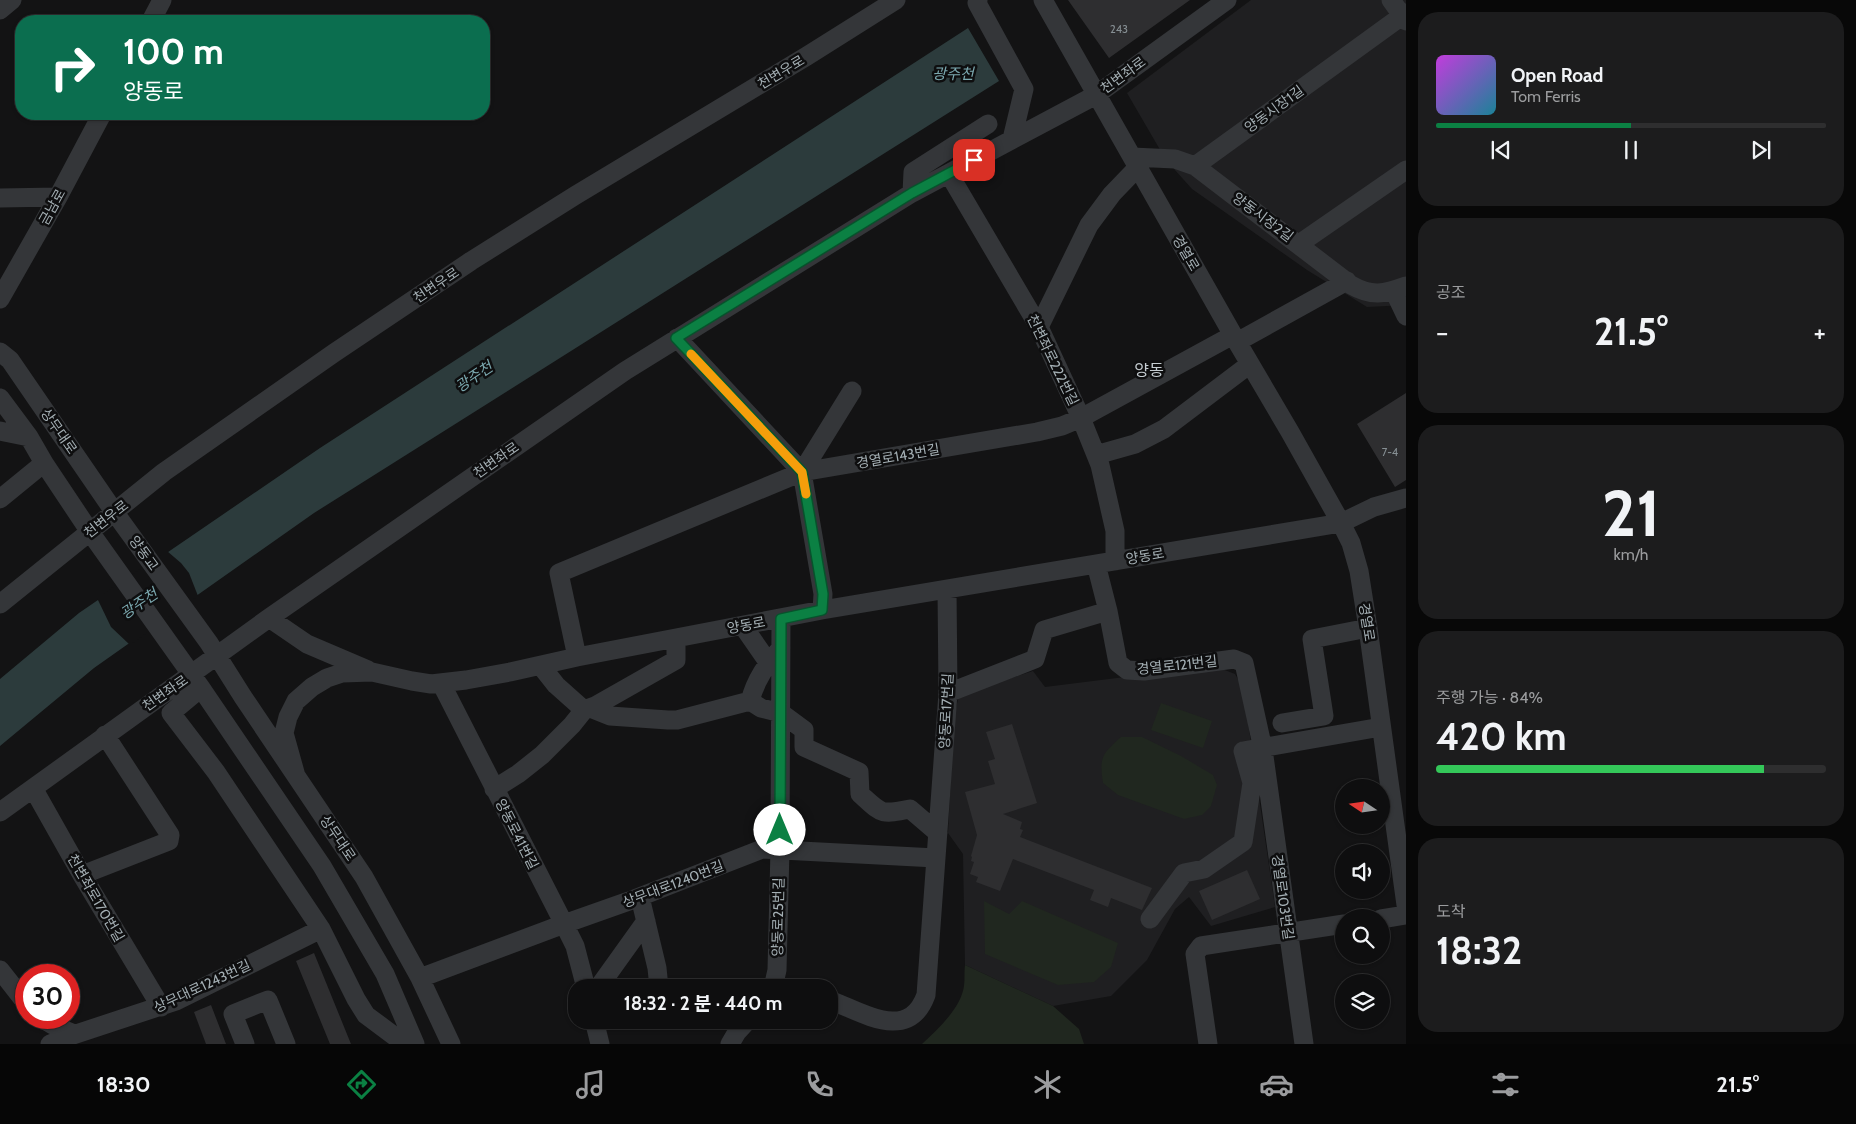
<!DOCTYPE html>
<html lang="ko">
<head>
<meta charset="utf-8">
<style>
	body { margin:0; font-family:Cabin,"Noto Sans KR",sans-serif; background:#1c1c1d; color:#f1f3f6; height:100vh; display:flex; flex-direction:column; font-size:19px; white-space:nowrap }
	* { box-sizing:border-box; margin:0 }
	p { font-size:16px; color:#9b9c9e }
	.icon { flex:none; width:28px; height:28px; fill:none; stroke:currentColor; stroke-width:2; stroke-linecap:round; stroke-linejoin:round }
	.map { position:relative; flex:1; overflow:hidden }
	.drawer { display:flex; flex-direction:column; gap:12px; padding:12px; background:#080808; width:450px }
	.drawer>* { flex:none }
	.guide { position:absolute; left:15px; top:15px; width:475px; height:105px; border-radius:20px; box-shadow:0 1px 4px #0004,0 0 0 1px #2e2e2f; background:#0b6e4f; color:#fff; overflow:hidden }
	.needle { width:32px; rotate:283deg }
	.fabs { position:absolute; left:1335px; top:779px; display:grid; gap:10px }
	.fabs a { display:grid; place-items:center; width:55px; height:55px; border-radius:50%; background:#0e0e0f; box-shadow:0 1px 4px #0004,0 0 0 1px #2e2e2f; font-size:25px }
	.speed { position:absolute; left:15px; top:964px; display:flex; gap:10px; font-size:25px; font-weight:700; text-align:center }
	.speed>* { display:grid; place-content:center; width:65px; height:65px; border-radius:50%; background:#0e0e0f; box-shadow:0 1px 4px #0004,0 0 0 1px #2e2e2f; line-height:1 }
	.speed .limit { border:8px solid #d22; background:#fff; color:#111 }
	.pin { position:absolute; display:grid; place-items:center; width:42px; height:42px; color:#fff; margin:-21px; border-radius:10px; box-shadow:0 2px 8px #0006 }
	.me { position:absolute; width:55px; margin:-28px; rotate:0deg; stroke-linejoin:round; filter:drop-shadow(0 0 4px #0008) }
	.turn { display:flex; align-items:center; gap:18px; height:105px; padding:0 25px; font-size:22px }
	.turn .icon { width:65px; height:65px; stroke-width:2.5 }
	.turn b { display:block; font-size:35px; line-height:42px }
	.big { font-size:38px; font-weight:700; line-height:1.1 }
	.drawer .card { flex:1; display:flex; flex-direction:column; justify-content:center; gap:8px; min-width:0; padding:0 18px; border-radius:20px; background:#1c1c1d }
	.drawer .dial { align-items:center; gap:0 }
	.dial b { font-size:65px; line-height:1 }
	.song { display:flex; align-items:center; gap:15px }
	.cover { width:60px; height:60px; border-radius:8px; background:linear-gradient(135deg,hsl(290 70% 55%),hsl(190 70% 35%)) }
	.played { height:5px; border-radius:2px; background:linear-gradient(90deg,#0b8043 50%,#2e2e2f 50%) }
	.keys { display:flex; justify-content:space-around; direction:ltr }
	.heat { display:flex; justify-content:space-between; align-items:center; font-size:28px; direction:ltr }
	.charge { height:8px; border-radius:4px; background:linear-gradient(90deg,#34c759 84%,#2e2e2f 0) }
	.trip { position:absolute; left:568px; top:979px; width:270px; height:50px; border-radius:20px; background:#0e0e0f; box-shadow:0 1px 4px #0004,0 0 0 1px #2e2e2f; font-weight:700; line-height:50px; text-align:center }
	.dock { display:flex; height:80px; justify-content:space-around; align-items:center; background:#060606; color:#9b9c9e }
	.dock .icon { width:35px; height:35px }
	.dock .current { color:#0b8043 }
	.dock b { font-size:22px; color:#f1f3f6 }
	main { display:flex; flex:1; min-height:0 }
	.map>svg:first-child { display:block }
	.built { fill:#1f1f21 }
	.green { fill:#20271f }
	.water { fill:#2c3b3c }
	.pier { fill:#131314 }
	.building { fill:#2e2e30 }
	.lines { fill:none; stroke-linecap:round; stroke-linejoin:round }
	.minor { stroke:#343639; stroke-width:19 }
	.route-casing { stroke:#07532c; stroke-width:12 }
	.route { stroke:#0b8043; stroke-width:9 }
	.slow { stroke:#f59e0b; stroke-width:9 }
	.labels { text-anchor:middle; stroke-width:5; stroke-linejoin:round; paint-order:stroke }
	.number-label { font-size:11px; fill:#868f93 }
	.street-label { font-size:14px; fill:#a4afb4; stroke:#0e0e0f }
	.water-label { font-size:15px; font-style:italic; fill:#7ba8af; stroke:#0e0e0f }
	.quarter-label { font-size:16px; fill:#c5ccd1; stroke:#0e0e0f }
</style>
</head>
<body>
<main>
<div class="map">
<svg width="1406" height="1044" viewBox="0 0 1406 1044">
	<rect width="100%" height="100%" fill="#131314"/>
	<path class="built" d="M 1251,0 L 1406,0 L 1406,305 L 1367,307 L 1307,270 L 1192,189 L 1166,160 L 1127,93 Z
		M 1222,669 L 1235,674 L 1243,688 L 1275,907 L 1211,926 L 1189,897 L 1175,909 L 1147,960 L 1111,996 L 1053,1006 L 965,965 L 963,854 L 948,833 L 954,717 L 959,695 L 1033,671 L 1045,687 L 1125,677 Z"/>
	<path class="green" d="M 1161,703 L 1212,721 L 1203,748 L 1151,730 Z
		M 1121,737 L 1142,737 L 1181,756 L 1213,775 L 1217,785 L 1211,806 L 1202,815 L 1184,819 L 1118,795 L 1103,783 C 1099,757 1102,754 1121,737 Z
		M 984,901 L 1009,914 L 1022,901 L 1118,943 L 1111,967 L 1094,982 L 1058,985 L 985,954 Z
		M 965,965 L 1053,1006 L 1079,1029 L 1084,1044 L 922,1044 C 938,1029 961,1008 964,986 C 965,979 964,972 965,965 Z"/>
	<path class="water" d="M 968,28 L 999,81 L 314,513 L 94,668 L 0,746 L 0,679 L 79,613 L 320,448 Z"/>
	<path class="pier" d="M 167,551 L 181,563 L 189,573 L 198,596 L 130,645 L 111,627 L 97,598 Z"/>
	<path class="building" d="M 1068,0 L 1190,0 L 1109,58 Z
		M 1406,393 L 1406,480 L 1395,487 L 1357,424 Z
		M 1012,724 L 1037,803 L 1003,814 L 1022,822 L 1020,829 L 1023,830 L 1020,837 L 1152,888 L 1142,910 L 1111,898 L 1108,907 L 1090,900 L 1094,890 L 1013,859 L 1000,891 L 976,882 L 978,877 L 970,874 L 974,862 L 971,861 L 972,857 L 971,856 L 977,835 L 965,792 L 995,784 L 988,761 L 995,759 L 986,732 Z
		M 1247,870 L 1260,899 L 1212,920 L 1199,891 Z
		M 314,953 L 351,1044 L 330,1044 L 296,961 Z
		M 211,1005 L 226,1044 L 206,1044 L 194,1012 Z"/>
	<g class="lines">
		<path class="minor" d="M 978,0 L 977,3 L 1024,89 L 1012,139
			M 1043,0 L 1233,335 L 1290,432 L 1341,523 L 1351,543 L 1359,571 L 1368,628 L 1406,905
			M 1391,0 L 1406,21
			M 0,10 L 12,0
			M 151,21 L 162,0
			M 1132,157 L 1175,159 L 1195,166 L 1351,285 C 1372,297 1384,294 1406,286
			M 1195,166 L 1406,13
			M 949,174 L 1039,327 L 1081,418 L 1100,465 L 1115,531 L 1115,561
			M 912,193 L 913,172 L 988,124
			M 0,198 L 58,197
			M 1299,244 L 1406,170
			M 1394,291 L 1406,316
			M 0,299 L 58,197 L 102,114
			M 1039,327 L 1089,225 L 1112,194 L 1138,167
			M 677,338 L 802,472 L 823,594 L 822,610
			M 1237,342 L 1347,281
			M 0,352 L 10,360 L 115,513 L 209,643 L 243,697 L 364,877 L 420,978 L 451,1044
			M 0,398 L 29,437 L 44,463 L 90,532 L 201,688 L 322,866 L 385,974 L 415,1044
			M 0,431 L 29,437
			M 1096,455 L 1135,444 L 1164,429 L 1250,364
			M 802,472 L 852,391
			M 0,499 L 44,463
			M 1096,564 L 1108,611 L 1118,663 L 1127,670 L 1144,671 L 1234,659 L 1244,663 L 1263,749 L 1304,1044
			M 0,604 L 164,472 L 334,353 L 471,261 L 576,195 L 807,56 L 896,0
			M 269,618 L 307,644 L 368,670
			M 743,626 L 768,662
			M 781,648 C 766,665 756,679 750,701 L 761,708 L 781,713 L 804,730 L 804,747 L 859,772 L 860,794 C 882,814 880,815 910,809 L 938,833
			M 577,657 L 559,573 L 802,472 L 1037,432 L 1062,426 L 1081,418 L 1233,335
			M 541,666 L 556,685 L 584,710
			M 441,683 L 564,924 L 575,946 L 586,988
			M 201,688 L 171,713 L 216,772 L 321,929 L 356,999 L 366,1015 L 405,1044
			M 948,693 L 1035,659 L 1044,630 L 1108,611
			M 590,708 L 610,716 L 668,720 L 677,720 L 750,701
			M 1282,723 L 1324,716 L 1312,639 L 1368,628
			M 296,776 L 284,733 L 288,717 L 296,701 L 312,687 L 327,678 L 342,673 L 372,672 L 412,681 L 431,684 L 466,680 L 510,672 L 577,657 L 822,610 L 1341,523 L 1374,507 L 1406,498
			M 33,788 L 82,875 L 161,1007
			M 494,789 L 518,774 L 542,755 L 572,725 L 584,710 L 595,706 L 676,660 L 676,638
			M 0,812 L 269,618 L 625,371 L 912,193 L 1096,95 L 1227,0
			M 82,875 L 169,841 L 170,835 L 105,735
			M 640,897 L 657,968 L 659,988
			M 1150,919 L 1184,873 L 1204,869 L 1243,842 L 1252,783 L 1243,751 L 1381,727
			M 1381,919 L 1406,915
			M 0,970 L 26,1003
			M 420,978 L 564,924 L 629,901 L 762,849 L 936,858
			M 598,988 L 646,921
			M 773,988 L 777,970 L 780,849 L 781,619
			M 829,1000 C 861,1011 908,1044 926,995 L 948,693 L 947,589
			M 41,1018 L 53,1025 L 74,1034
			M 594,1020 L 600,1044
			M 50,1044 L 70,1036 L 176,1001 L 321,929
			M 245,1044 L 233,1014 L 268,1000 L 286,1044
			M 730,1044 L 737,1032 L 748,1020
			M 1208,1044 L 1195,954 L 1201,946 L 1344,924"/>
	</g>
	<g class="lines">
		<g class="route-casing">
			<path id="route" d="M 780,830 L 781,619 L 822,610 L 823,594 L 802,472 L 676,338 L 912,193 L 974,160"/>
		</g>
		<use href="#route" class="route"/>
		<path class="slow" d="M 691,354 L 802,472 L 806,494"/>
	</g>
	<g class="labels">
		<g class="number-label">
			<text x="1119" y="33">243</text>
			<text x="1390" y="456">7-4</text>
		</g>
		<g class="street-label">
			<text transform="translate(781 72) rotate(-31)" y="5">천변우로</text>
			<text transform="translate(1123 75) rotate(-36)" y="5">천변좌로</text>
			<text transform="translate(1274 109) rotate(-36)" y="5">양동시장1길</text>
			<text transform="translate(52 207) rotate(-61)" y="5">금남로</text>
			<text transform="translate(1263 217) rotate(37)" y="5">양동시장2길</text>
			<text transform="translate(1186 253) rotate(60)" y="5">경열로</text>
			<text transform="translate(436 285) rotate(-34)" y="5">천변우로</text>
			<text transform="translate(1053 360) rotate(64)" y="5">천변좌로222번길</text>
			<text transform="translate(59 431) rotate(55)" y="5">상무대로</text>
			<text transform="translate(898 456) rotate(-10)" y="5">경열로143번길</text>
			<text transform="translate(496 460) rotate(-35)" y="5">천변좌로</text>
			<text transform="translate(106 519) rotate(-38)" y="5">천변우로</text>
			<text transform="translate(144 553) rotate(54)" y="5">양동교</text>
			<text transform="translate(1145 556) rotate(-10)" y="5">양동로</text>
			<text transform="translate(1367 622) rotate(81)" y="5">경열로</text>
			<text transform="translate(746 625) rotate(-11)" y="5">양동로</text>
			<text transform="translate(1177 665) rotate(-6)" y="5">경열로121번길</text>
			<text transform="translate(165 693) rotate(-35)" y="5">천변좌로</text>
			<text transform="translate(946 711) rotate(-87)" y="5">양동로17번길</text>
			<text transform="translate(517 834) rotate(63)" y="5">양동로41번길</text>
			<text transform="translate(338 838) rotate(56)" y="5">상무대로</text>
			<text transform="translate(673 884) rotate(-21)" y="5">상무대로1240번길</text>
			<text transform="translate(1283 897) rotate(82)" y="5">경열로103번길</text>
			<text transform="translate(96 898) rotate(60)" y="5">천변좌로170번길</text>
			<text transform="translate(778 917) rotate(-89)" y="5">양동로25번길</text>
			<text transform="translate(202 986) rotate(-25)" y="5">상무대로1243번길</text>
		</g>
		<g class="water-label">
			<text x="953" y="79">광주천</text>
			<text transform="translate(474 377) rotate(-34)" y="5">광주천</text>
			<text transform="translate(139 604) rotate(-34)" y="5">광주천</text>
		</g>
		<g class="quarter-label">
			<text x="1149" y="376">양동</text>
		</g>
	</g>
</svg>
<div class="fabs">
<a><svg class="needle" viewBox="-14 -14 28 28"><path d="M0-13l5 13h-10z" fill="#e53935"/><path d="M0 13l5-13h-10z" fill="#9b9c9e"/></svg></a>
<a><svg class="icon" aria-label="sound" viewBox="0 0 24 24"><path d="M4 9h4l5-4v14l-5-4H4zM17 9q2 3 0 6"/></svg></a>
<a><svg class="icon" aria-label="search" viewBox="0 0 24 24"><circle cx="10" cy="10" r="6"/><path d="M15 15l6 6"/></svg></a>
<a><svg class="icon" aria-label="layers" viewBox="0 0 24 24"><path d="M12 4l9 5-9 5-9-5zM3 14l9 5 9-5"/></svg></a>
</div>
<div class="speed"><div class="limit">30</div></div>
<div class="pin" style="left:974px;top:160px;background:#d93025"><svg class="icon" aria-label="arrive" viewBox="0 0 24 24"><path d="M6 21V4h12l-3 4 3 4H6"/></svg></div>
<svg class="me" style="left:780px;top:830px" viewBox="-20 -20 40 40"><circle r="19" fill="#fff"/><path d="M0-13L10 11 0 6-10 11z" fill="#0b8043"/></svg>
<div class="trip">18:32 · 2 분 · 440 m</div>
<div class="guide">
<div class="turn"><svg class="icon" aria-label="right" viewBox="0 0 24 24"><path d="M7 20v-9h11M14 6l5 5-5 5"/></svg><div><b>100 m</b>양동로</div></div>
</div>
</div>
<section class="drawer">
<div class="card">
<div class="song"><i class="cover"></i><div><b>Open Road</b><p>Tom Ferris</p></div></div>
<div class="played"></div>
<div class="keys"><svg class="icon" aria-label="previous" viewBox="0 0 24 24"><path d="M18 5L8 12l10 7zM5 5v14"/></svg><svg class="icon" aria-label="pause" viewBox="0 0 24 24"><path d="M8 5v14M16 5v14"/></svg><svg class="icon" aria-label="next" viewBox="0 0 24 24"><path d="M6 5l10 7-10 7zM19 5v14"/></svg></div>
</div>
<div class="card"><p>공조</p>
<div class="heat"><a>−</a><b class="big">21.5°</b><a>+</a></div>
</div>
<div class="card dial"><b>21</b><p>km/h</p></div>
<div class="card"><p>주행 가능 · 84%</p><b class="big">420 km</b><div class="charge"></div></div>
<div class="card"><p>도착</p><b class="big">18:32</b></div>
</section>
</main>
<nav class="dock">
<b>18:30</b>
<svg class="icon current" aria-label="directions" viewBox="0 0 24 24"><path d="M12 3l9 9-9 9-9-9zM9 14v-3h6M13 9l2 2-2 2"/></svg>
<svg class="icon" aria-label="music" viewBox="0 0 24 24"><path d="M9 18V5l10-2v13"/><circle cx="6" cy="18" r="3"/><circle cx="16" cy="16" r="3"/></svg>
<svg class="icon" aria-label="phone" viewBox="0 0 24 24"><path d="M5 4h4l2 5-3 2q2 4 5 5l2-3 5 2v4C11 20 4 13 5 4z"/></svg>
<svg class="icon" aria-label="climate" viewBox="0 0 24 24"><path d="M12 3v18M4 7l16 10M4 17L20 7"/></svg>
<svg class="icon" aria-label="car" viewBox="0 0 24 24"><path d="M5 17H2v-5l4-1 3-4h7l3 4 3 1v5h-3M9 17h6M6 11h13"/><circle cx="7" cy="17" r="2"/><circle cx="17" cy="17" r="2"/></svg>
<svg class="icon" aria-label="filters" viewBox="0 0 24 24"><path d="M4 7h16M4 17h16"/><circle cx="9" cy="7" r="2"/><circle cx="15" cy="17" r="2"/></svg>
<b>21.5°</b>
</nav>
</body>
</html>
